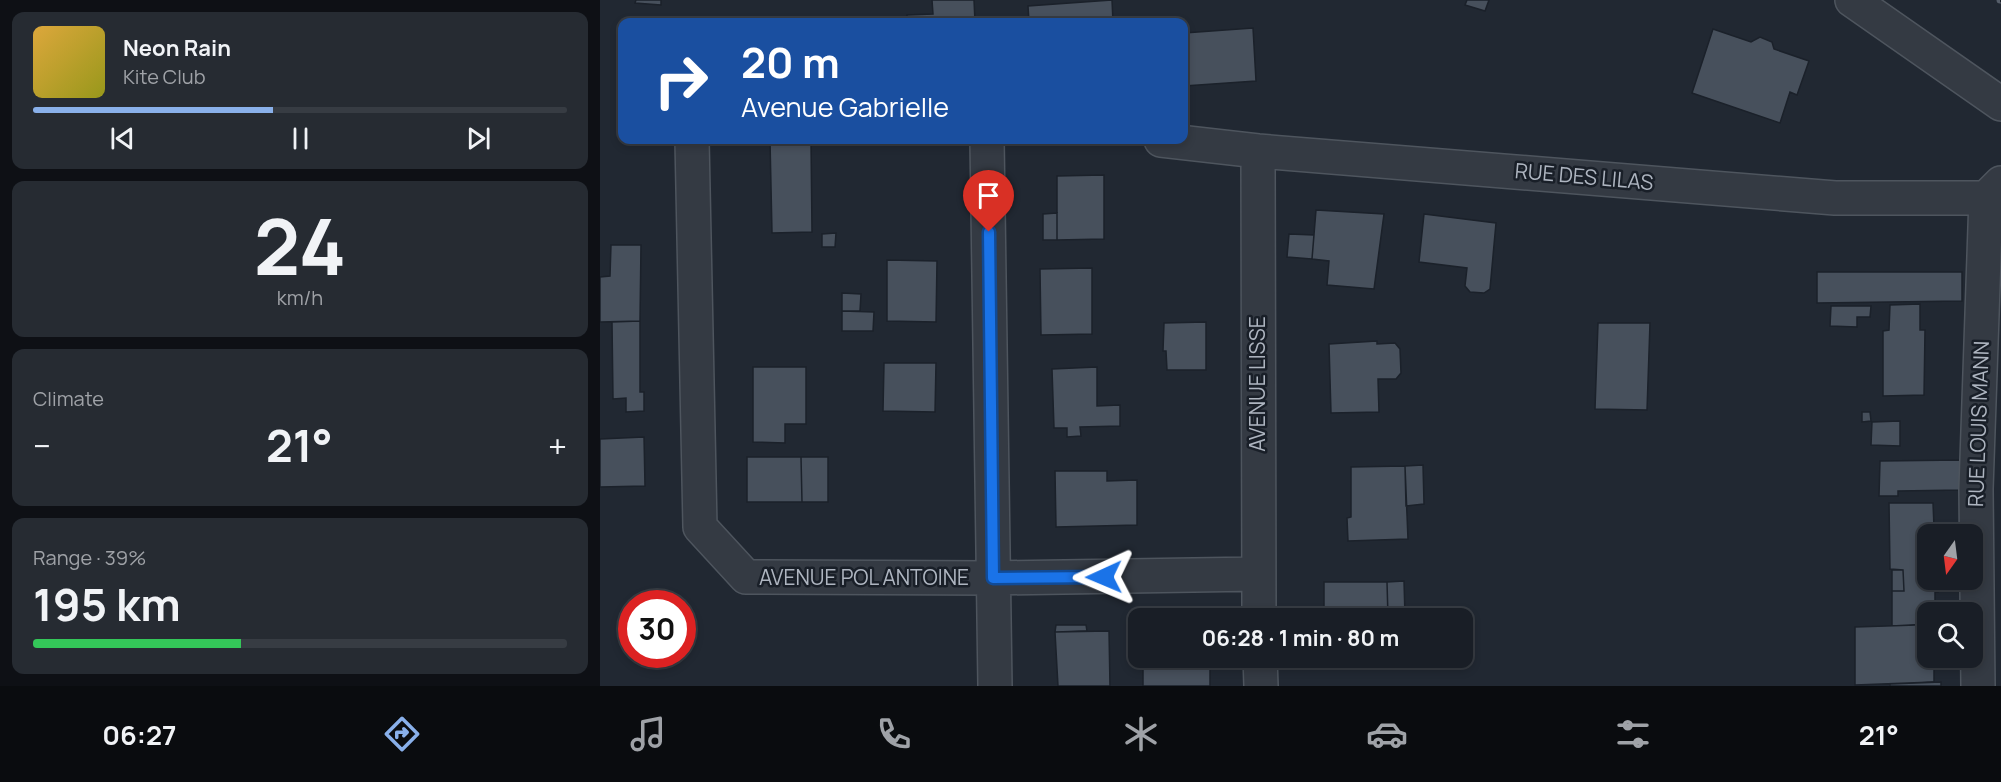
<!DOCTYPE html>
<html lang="en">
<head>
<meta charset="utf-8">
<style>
	body { margin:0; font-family:Manrope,sans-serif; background:#262b32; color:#f1f3f6; height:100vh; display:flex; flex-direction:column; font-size:22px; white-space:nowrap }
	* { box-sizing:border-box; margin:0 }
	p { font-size:20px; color:#9fa2a7 }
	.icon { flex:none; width:33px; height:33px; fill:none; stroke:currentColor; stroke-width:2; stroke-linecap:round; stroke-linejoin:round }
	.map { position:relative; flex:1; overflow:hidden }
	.panel { display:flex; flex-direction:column; gap:12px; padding:12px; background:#0e1015; width:600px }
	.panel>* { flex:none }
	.banner { position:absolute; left:18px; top:18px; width:570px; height:126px; border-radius:12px; box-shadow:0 3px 9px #0003,0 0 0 2px #373c43; background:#1a4fa0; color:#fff; overflow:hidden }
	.needle { width:39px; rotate:194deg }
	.tools { position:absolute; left:1317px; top:524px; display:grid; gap:12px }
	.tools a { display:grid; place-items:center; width:66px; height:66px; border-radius:12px; background:#191e26; box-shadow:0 3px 9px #0003,0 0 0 2px #373c43; font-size:30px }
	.speed { position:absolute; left:18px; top:590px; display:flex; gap:12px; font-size:30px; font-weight:700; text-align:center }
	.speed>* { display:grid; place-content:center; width:78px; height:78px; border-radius:50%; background:#191e26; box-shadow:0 3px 9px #0003,0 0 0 2px #373c43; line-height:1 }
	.speed .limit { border:9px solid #d22; background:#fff; color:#111 }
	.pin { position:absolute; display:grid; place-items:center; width:51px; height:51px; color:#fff; margin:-62px -26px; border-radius:50% 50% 50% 0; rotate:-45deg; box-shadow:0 0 6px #0007 }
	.pin .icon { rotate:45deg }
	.me { position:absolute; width:66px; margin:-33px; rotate:269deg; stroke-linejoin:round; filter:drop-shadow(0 0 4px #0008) }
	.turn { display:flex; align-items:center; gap:21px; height:126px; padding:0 24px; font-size:27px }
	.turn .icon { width:78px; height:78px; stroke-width:2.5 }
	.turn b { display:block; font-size:42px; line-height:51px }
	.big { font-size:45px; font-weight:700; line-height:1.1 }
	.panel .widget { flex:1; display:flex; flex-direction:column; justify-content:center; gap:9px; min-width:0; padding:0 21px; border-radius:12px; background:#262b32 }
	.panel .dial { align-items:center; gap:0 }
	.dial b { font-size:78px; line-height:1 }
	.song { display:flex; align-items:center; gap:18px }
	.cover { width:72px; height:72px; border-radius:9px; background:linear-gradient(135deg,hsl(40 70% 55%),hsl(60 70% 35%)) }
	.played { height:6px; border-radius:3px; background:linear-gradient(90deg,#89b0ea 45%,#373c43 45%) }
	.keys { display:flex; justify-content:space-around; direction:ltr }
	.heat { display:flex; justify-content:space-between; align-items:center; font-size:33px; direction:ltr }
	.charge { height:9px; border-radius:4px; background:linear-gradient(90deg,#34c759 39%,#373c43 0) }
	.trip { position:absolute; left:528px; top:608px; width:345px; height:60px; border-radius:12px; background:#191e26; box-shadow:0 3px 9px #0003,0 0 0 2px #373c43; font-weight:700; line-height:60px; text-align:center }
	.tabs { display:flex; height:96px; justify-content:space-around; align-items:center; background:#0a0c0f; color:#9fa2a7 }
	.tabs .icon { width:42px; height:42px }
	.tabs .selected { color:#89b0ea }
	.tabs b { font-size:27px; color:#f1f3f6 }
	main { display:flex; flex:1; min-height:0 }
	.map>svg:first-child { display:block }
	.building { fill:#47505c; stroke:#1b212a; stroke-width:1.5 }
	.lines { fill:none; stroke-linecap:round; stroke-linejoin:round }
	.minor-casing { stroke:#4e555e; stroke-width:36 }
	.minor { stroke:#343a43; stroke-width:33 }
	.rail-casing { stroke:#565e6a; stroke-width:7 }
	.rail { stroke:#191f28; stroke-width:4.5; stroke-dasharray:14; stroke-linecap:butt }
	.route-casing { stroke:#114b97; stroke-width:15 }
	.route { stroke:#1a73e8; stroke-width:10 }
	.labels { text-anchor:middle; stroke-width:5; stroke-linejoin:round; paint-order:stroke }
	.street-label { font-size:21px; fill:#aeb5c0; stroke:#191f28 }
</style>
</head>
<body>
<main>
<section class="panel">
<div class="widget">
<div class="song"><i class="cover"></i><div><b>Neon Rain</b><p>Kite Club</p></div></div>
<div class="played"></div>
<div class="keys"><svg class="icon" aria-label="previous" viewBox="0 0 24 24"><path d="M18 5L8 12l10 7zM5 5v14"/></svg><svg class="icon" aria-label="pause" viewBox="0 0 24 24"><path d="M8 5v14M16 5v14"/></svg><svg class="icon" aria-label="next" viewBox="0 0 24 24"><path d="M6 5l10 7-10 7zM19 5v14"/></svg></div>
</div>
<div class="widget dial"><b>24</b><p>km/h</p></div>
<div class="widget"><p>Climate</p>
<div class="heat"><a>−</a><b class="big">21°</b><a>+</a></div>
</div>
<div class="widget"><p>Range · 39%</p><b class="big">195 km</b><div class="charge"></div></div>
</section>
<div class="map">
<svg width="1401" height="686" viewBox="0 0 1401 686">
	<rect width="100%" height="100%" fill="#212832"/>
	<path class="building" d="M 36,0 L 61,0 L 61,5 L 35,3 Z
		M 332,0 L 374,0 L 375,22 L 307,22 L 307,15 L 333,14 Z
		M 512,0 L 513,22 L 429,22 L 428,6 Z
		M 867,0 L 889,0 L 885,11 L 865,5 Z
		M 653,28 L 656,81 L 584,86 L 584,33 Z
		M 1113,29 L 1151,42 L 1160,37 L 1172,42 L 1174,49 L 1209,61 L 1197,95 L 1190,92 L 1180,123 L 1092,93 Z
		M 170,140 L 211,140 L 212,232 L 172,233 Z
		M 504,175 L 504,239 L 457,240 L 457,176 Z
		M 716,210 L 784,214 L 774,289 L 727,285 L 729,261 L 712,259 Z
		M 457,213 L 457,240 L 443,240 L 443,214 Z
		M 824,214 L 896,223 L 890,289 L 884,293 L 870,292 L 865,286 L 867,268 L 819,262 Z
		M 236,233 L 235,247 L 222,247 L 222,234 Z
		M 689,234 L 714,235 L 712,259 L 687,257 Z
		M 11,245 L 41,245 L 40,321 L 0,322 L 0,277 L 10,276 Z
		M 287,260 L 337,261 L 336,322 L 287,321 Z
		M 492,268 L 492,334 L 441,335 L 440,269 Z
		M 1217,272 L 1362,272 L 1362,301 L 1217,303 Z
		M 242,293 L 261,294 L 260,311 L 242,311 Z
		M 1320,304 L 1320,330 L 1325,330 L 1324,395 L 1283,396 L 1283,331 L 1289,330 L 1290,305 Z
		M 1231,306 L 1271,306 L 1270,317 L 1257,317 L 1257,327 L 1230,326 Z
		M 242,311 L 274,312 L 273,331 L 242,331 Z
		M 40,321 L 40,392 L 44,392 L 44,411 L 26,412 L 26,398 L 13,399 L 12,322 Z
		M 606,322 L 606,370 L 567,370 L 566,351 L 563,351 L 564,323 Z
		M 998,323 L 1050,323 L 1047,410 L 995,409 Z
		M 777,341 L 777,344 L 795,343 L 800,349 L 801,373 L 796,379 L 778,379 L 779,412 L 731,413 L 729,344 Z
		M 284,363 L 336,363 L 335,412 L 283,411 Z
		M 153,367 L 206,367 L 206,424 L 185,424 L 185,443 L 153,442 Z
		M 497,367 L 497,406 L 520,405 L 520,426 L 480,427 L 481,436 L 467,437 L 467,428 L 454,428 L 452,369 Z
		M 1262,412 L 1270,412 L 1271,421 L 1262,422 Z
		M 1300,421 L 1300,446 L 1271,445 L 1272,422 Z
		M 44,437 L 45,486 L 0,487 L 0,439 Z
		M 147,457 L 201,457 L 202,502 L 147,502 Z
		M 201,457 L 228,457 L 228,502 L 202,502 Z
		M 1362,460 L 1362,490 L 1298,491 L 1298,496 L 1279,496 L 1280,461 Z
		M 823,465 L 824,504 L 806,506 L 805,466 Z
		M 805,466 L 808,539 L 748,541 L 747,518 L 751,517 L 751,467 Z
		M 455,471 L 507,471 L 507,481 L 537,480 L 537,525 L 456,527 Z
		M 1289,503 L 1333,503 L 1334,527 L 1337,527 L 1337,534 L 1328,534 L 1328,579 L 1337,579 L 1338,592 L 1335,592 L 1335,612 L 1328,612 L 1328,624 L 1292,626 L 1292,591 L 1304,591 L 1303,570 L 1290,569 Z
		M 1292,570 L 1303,570 L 1304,591 L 1292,591 Z
		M 804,581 L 805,616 L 788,617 L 787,582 Z
		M 724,582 L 787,582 L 788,617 L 794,616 L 794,618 L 724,618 Z
		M 456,625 L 486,625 L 487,631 L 455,632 Z
		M 1317,625 L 1316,644 L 1328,644 L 1328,657 L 1334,657 L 1334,682 L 1255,685 L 1255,627 Z
		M 509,631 L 510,686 L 458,686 L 455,632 Z
		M 543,657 L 610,657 L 610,686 L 543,686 Z
		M 730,657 L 795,657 L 795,664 L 730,664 Z
		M 1341,682 L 1341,686 L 1290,686 L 1290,684 Z"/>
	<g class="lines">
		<g class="minor-casing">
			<path id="minor" d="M 1252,0 L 1401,104
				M 92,140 L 100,527 L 146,577 L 393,578 L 658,574
				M 387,140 L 395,686
				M 561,140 L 658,151 L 1235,198 L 1386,198 L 1401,183
				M 658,151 L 659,618
				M 660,657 L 661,686
				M 1378,686 L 1376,489 L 1386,198"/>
		</g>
		<use href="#minor" class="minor"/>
		<g class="rail-casing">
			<path id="rail" d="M 1400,0 L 1401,0"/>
		</g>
		<use href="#rail" class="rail"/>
	</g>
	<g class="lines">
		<g class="route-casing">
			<path id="route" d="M 389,232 L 393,578 L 504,577"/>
		</g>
		<use href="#route" class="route"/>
	</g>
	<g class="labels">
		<g class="street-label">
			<text transform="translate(984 177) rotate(5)" y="7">RUE DES LILAS</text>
			<text transform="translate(658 384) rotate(-90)" y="7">AVENUE LISSE</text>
			<text transform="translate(1379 424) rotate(-88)" y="7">RUE LOUIS MANN</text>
			<text x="264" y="585">AVENUE POL ANTOINE</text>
		</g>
	</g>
</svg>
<div class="tools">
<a><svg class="needle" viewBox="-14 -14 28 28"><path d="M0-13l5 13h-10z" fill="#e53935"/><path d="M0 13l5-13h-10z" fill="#9fa2a7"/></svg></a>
<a><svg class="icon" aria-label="search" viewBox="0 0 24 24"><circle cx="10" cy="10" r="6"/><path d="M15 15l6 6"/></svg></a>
</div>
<div class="speed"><div class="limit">30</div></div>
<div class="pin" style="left:389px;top:232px;background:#d93025"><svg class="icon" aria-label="arrive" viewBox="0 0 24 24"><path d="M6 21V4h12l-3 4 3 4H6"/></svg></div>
<svg class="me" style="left:504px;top:577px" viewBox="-20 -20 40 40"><path d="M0-17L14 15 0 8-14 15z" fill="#1a73e8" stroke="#fff" stroke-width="4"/></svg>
<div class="trip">06:28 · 1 min · 80 m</div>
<div class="banner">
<div class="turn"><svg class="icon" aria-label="right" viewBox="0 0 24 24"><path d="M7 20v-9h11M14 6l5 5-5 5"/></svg><div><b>20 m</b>Avenue Gabrielle</div></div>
</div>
</div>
</main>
<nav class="tabs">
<b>06:27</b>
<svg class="icon selected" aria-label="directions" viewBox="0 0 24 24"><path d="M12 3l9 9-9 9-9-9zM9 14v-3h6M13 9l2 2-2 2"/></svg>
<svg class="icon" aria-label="music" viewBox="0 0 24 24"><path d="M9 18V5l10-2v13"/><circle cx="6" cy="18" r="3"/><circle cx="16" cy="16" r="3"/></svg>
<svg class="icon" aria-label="phone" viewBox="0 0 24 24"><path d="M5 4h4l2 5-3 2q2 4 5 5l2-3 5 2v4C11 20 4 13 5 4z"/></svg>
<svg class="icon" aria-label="climate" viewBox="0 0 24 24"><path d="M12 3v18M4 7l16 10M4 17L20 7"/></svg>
<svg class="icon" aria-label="car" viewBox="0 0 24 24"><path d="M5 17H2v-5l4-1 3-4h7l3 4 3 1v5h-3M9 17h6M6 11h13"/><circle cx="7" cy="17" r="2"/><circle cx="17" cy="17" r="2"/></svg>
<svg class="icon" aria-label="filters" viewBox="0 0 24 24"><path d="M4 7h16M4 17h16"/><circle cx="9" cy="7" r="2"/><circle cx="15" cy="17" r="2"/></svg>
<b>21°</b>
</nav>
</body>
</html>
